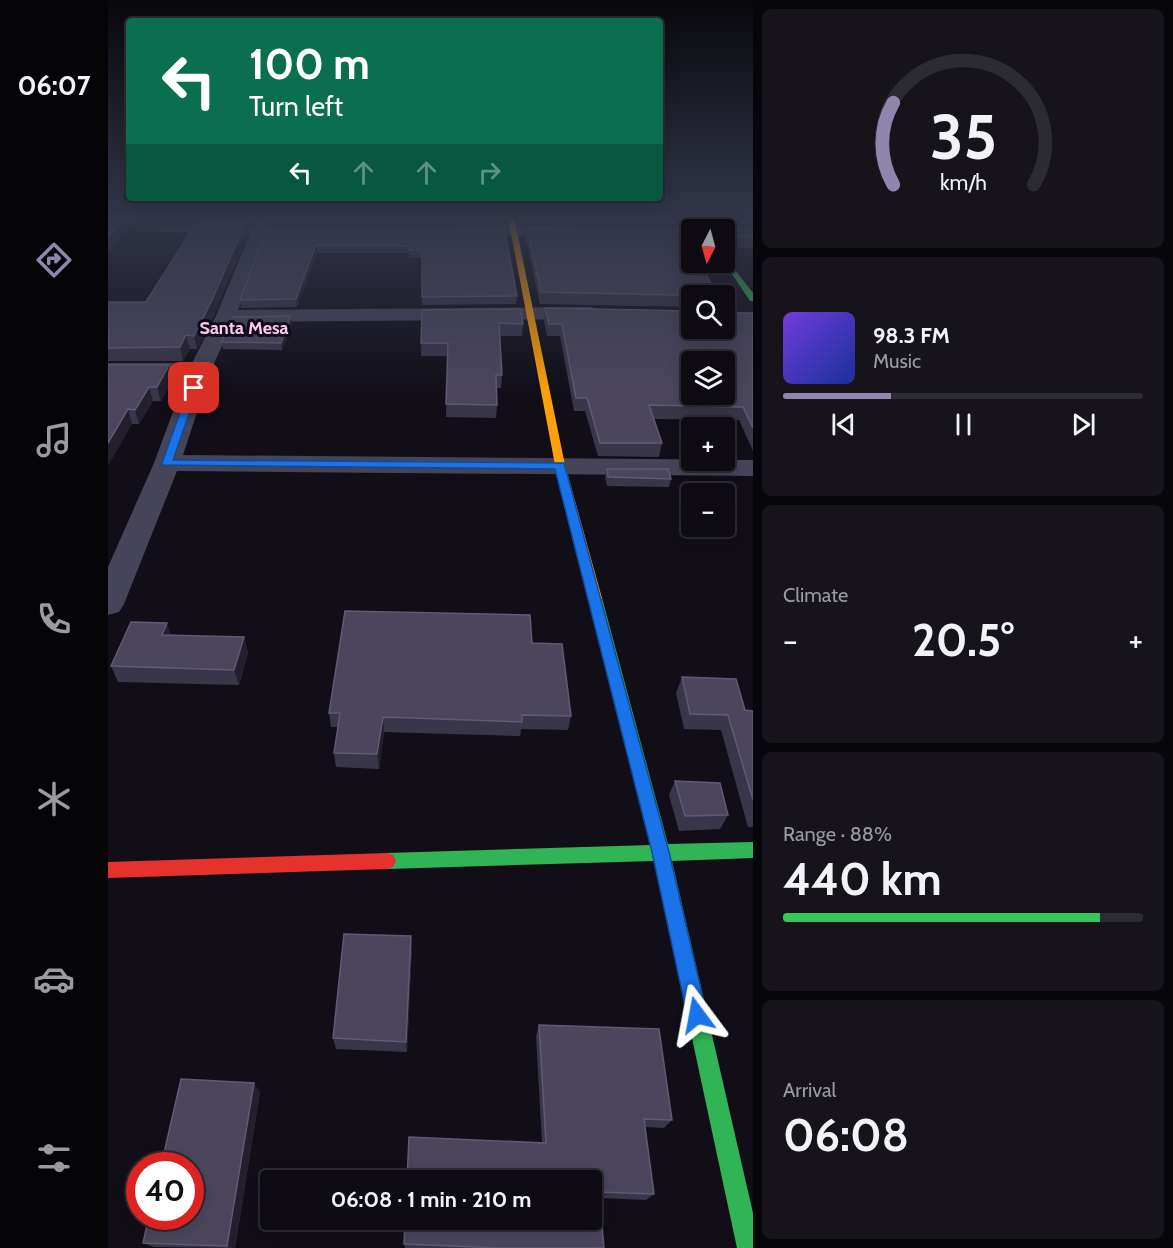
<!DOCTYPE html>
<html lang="en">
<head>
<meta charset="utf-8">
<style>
	body { margin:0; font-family:Cabin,sans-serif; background:#16131b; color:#f1f3f6; height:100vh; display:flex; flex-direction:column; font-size:22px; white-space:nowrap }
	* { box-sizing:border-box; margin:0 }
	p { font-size:20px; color:#9a9a9f }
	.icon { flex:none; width:33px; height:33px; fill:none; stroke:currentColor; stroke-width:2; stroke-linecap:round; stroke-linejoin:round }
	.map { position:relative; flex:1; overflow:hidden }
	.side { display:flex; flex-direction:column; gap:9px; padding:9px; background:#07060a; width:420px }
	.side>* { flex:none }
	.hud { position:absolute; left:18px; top:18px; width:537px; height:183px; border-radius:6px; box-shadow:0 3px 15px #0003,0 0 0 2px #2d2b32; background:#0b6e4f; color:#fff; overflow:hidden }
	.needle { width:39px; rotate:186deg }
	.fabs { position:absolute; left:573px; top:219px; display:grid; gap:12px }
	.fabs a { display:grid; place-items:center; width:54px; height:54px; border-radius:6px; background:#0d0a12; box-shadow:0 3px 15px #0003,0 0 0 2px #2d2b32; font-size:30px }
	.speed { position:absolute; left:18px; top:1152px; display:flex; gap:12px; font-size:30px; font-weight:700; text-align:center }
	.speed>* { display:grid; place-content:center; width:78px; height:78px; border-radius:50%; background:#0d0a12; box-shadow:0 3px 15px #0003,0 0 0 2px #2d2b32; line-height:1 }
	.speed .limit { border:9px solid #d22; background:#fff; color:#111 }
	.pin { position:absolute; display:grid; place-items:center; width:51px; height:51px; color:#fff; margin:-26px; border-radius:12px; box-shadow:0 3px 9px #0006 }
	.me { position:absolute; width:66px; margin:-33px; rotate:347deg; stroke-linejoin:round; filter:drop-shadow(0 0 4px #0008) }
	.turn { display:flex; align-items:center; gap:21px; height:126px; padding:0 24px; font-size:27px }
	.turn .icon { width:78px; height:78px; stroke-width:2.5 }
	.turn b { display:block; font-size:42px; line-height:51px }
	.lanes { display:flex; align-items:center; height:57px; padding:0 24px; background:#0003; justify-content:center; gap:30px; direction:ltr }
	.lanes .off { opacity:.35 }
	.big { font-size:45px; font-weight:700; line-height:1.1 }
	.side .tile { flex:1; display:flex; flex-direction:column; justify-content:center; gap:9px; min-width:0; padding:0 21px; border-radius:9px; background:#16131b }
	.side .dial { align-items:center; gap:0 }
	.dial svg { height:156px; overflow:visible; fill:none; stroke:#2d2b32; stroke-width:7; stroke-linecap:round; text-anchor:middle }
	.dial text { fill:#f1f3f6; stroke:none }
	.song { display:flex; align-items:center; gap:18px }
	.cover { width:72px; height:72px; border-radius:9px; background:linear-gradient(135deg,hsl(260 70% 55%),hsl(230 70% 35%)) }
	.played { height:6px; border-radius:3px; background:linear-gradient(90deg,#8e86ad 30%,#2d2b32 30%) }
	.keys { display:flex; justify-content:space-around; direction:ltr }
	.heat { display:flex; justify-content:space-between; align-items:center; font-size:33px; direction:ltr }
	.charge { height:9px; border-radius:4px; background:linear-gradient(90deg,#34c759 88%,#2d2b32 0) }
	.trip { position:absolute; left:152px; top:1170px; width:342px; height:60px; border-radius:6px; background:#0d0a12; box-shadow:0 3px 15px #0003,0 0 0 2px #2d2b32; font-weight:700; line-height:60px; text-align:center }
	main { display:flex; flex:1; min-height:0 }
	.dock { display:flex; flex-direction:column; width:108px; justify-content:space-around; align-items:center; background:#050407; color:#9a9a9f }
	.dock .icon { width:42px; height:42px }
	.dock .selected { color:#8e86ad }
	.dock b { font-size:27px; color:#f1f3f6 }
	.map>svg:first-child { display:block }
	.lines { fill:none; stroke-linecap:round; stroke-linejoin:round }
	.lane { fill:#464458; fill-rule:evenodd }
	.street { fill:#464458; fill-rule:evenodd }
	.fast { fill:#30b455; fill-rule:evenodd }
	.slow { fill:#ff9f0a; fill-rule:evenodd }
	.jam { fill:#e5322d; fill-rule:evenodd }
	.wall { fill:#3a3649 }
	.shaded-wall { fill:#231f2d }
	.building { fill:#4b465c; stroke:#605a75; stroke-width:1.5; fill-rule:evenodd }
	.route { fill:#1a73e8; stroke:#114b97; stroke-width:1.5 }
	.labels { text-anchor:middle; stroke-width:6; stroke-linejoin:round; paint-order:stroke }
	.far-quarter-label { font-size:18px; font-weight:bold; fill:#fdc9e6; stroke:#0f0b1b }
</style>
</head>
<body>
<main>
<nav class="dock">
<b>06:07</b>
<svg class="icon selected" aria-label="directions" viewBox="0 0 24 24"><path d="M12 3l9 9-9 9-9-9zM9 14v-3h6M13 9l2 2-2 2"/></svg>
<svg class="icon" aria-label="music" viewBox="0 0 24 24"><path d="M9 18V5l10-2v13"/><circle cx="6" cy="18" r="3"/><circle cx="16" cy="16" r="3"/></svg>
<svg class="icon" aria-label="phone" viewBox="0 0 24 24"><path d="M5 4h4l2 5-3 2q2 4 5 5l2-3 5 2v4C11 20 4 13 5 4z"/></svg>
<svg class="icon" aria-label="climate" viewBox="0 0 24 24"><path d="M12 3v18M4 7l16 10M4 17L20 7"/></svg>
<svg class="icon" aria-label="car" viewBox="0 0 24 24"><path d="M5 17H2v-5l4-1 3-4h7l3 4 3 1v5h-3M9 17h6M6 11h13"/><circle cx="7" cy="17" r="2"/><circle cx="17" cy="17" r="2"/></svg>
<svg class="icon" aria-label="filters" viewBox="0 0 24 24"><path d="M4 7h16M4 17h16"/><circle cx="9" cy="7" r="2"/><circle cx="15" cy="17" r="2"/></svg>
</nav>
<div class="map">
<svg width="645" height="1248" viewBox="0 0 645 1248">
	<rect width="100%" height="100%" fill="#110e18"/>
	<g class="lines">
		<path class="lane" d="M 53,228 L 150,229 L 154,231 L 150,233 L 56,232 L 53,232 Z"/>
		<path class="street" d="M 149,217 L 165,217 L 162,226 L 463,225 L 471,230 L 463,235 L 158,236 L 130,310 L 482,307 L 489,309 L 492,313 L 489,317 L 482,319 L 125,322 L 103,370 L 75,455 L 645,460 L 645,476 L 69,471 L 16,604 L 11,612 L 0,615 L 0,567 L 46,463 L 78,377 L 0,377 L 0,363 L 84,363 L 108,316 Z"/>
		<path class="fast" d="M 616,256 L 645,293 L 645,301 L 642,301 L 616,262 Z
			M 487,593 L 494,598 L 560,844 L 645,842 L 645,858 L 564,861 L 645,1213 L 645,1248 L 629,1248 L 546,861 L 279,869 L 273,867 L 270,861 L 273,855 L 279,853 L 543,845 L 480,598 Z"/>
		<path class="slow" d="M 400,217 L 406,217 L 457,465 L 494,598 L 487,603 L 480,598 L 447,465 Z
			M 585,217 L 591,217 L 600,230 L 593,230 Z"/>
		<path class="jam" d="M 279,853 L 285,855 L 288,861 L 285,867 L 279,869 L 0,878 L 0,862 Z"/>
	</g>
	<path class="wall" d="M 93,217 L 148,217 L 143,227 L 138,227 L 139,235 L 106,315 L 89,349 L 82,349 L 75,361 L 0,361 L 0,302 L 38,302 L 94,223 Z
		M 164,217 L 394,217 L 394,224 L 165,224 Z
		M 412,217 L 584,217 L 582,225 L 415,224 Z
		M 598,217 L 645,217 L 645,224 L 618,225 L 619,228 L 645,228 L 645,248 L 616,248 L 616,230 L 584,230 L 584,247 L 582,247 L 610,296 L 584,296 L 584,307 L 432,304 L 418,239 L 419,228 L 587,228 L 600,221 Z
		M 158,231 L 397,232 L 409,296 L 408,304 L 314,305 L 314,258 L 301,257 L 301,253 L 209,253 L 189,307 L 133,308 L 132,300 Z
		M 437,308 L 645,313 L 645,451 L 631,420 L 546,419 L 554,443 L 551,457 L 490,456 L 477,411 L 466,411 L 452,336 L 439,336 L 436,321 Z
		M 314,310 L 415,324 L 414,336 L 392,336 L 394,375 L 393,388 L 388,388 L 389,405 L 388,418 L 338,417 L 340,356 L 313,356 Z
		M 184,323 L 174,350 L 115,349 L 113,342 Z
		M 0,365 L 65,379 L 53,401 L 45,401 L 31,424 L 24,424 Z
		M 499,469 L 563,479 L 561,487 L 499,486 L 497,477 Z
		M 63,635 L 136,637 L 140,653 L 131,685 L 10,682 L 3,666 Z
		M 424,643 L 463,716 L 460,730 L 413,729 L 412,736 L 276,732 L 271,769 L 228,767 L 226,753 L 230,727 L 223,727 L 221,713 Z
		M 574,677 L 637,710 L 645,711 L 645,827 L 640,827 L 613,730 L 576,729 L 568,693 Z
		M 567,781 L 620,815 L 612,829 L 571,831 L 561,795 Z
		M 304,948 L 299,1052 L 228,1049 L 225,1038 Z
		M 431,1025 L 564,1120 L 556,1128 L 537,1127 L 546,1194 L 538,1200 L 492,1198 L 496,1248 L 297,1248 L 296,1244 L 434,1142 L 428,1036 Z
		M 152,1092 L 127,1248 L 46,1247 L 35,1243 Z"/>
	<path class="shaded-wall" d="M 17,217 L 29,217 L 0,254 L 0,238 Z
		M 141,217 L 148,217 L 143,227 Z
		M 613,217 L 618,217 L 616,225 L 607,229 L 610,219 Z
		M 137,224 L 139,235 L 106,315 L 89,349 L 86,336 Z
		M 208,245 L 209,253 L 189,307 L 188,299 Z
		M 183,316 L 184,323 L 174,350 L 173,343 Z
		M 78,335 L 82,349 L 75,361 L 72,347 Z
		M 61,365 L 65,379 L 53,401 L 49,387 Z
		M 41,387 L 45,401 L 31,424 L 27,410 Z
		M 20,409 L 24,424 L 0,466 L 0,443 Z
		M 59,623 L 64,638 L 54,635 Z
		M 136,637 L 140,653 L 131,685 L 126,670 Z
		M 275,717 L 276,732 L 271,769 L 269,754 Z
		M 303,936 L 304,948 L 299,1052 L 298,1042 Z
		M 146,1083 L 152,1092 L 127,1248 L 123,1248 L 119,1246 Z"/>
	<path class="building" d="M 0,217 L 17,217 L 0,238 Z
		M 610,220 L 617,222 L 619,228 L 645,228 L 645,237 L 616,237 L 616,230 L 584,230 L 584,236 L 576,236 L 584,249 L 584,262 L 591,262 L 610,296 L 433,292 L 419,228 L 587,228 L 589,222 Z
		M 88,223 L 137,224 L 103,302 L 86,336 L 78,335 L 72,347 L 0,348 L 0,302 L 38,302 Z
		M 158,231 L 397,232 L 409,296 L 314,297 L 314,250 L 301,250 L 301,246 L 208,245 L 188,299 L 132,300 Z
		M 616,307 L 620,313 L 645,313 L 645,428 L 635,407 L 541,405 L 554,443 L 492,443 L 479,398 L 468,398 L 454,324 L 441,324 L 437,308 L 584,311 L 584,328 L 616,328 ZM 584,362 L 616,362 L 616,394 L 584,394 Z
		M 412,309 L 415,324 L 391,323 L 394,375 L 388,375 L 389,405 L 338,404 L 340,343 L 313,343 L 314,310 Z
		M 183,316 L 173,343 L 113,342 L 125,317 Z
		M 0,365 L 61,365 L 49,387 L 41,387 L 27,410 L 20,409 L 0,443 Z
		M 499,469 L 560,469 L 563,479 L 500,477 Z
		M 237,611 L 422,615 L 424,643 L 454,644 L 463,716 L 414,715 L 414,722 L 275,717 L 269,754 L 226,753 L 232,713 L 221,713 Z
		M 23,622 L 59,623 L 54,635 L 136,637 L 126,670 L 3,666 Z
		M 574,677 L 628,679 L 637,710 L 645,711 L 645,800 L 620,715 L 582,714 Z
		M 567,781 L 612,783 L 620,815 L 577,816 Z
		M 236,934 L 303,936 L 298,1042 L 225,1038 Z
		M 431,1025 L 551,1029 L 564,1120 L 536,1119 L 546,1194 L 491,1192 L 496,1248 L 390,1248 L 296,1244 L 297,1220 L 483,1220 L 483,1180 L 299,1180 L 301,1137 L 438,1143 Z
		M 73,1079 L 146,1083 L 119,1246 L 35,1243 L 41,1216 L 82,1216 L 82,1166 L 53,1166 Z"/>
	<linearGradient id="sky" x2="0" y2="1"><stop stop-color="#09080d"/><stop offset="0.55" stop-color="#323648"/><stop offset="1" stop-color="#323648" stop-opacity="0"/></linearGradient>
	<rect width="645" height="392" fill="url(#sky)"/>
	<path class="route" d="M 86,385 L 90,388 L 65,460 L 456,463 L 561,852 L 599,1015 L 596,1022 L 589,1025 L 582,1022 L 579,1015 L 544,852 L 447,469 L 55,465 L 54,463 L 81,388 Z"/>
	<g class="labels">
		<g class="far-quarter-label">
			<text x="136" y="334">Santa Mesa</text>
		</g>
	</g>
</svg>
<div class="fabs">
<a><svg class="needle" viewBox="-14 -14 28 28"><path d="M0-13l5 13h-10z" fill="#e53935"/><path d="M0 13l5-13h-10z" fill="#9a9a9f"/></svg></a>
<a><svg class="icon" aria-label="search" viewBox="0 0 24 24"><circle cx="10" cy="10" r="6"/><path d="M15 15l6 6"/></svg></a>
<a><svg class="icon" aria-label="layers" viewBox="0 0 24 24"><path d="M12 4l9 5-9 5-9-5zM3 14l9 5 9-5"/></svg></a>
<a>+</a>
<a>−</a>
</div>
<div class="speed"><div class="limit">40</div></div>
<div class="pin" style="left:86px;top:388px;background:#d93025"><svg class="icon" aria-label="arrive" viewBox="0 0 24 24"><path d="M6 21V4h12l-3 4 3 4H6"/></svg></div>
<svg class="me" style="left:589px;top:1015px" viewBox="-20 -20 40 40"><path d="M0-17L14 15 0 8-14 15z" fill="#1a73e8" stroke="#fff" stroke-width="4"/></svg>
<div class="trip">06:08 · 1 min · 210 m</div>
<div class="hud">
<div class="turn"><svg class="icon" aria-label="left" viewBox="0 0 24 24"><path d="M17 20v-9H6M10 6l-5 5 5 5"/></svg><div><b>100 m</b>Turn left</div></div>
<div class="lanes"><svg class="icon" aria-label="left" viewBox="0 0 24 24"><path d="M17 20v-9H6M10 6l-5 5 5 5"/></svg><svg class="icon off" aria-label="ahead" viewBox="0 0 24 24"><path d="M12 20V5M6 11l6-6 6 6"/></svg><svg class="icon off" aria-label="ahead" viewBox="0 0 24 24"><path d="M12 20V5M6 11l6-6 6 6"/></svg><svg class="icon off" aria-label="right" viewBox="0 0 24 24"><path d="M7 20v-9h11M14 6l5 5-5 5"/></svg></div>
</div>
</div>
<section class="side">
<div class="tile dial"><svg viewBox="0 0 100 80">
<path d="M14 69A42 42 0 1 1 86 69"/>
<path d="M14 69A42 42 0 0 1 14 27" stroke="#8e86ad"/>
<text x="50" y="56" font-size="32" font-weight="700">35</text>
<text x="50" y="72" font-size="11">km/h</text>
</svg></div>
<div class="tile">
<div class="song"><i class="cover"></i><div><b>98.3 FM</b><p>Music</p></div></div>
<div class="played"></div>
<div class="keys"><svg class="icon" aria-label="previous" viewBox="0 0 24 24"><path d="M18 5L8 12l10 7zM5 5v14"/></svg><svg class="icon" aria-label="pause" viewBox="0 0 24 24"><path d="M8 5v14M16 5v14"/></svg><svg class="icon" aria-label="next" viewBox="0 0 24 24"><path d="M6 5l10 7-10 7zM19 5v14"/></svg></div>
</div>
<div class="tile"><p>Climate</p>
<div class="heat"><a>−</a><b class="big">20.5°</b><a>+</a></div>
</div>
<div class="tile"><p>Range · 88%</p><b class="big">440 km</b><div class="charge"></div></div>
<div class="tile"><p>Arrival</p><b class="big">06:08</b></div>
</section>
</main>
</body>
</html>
